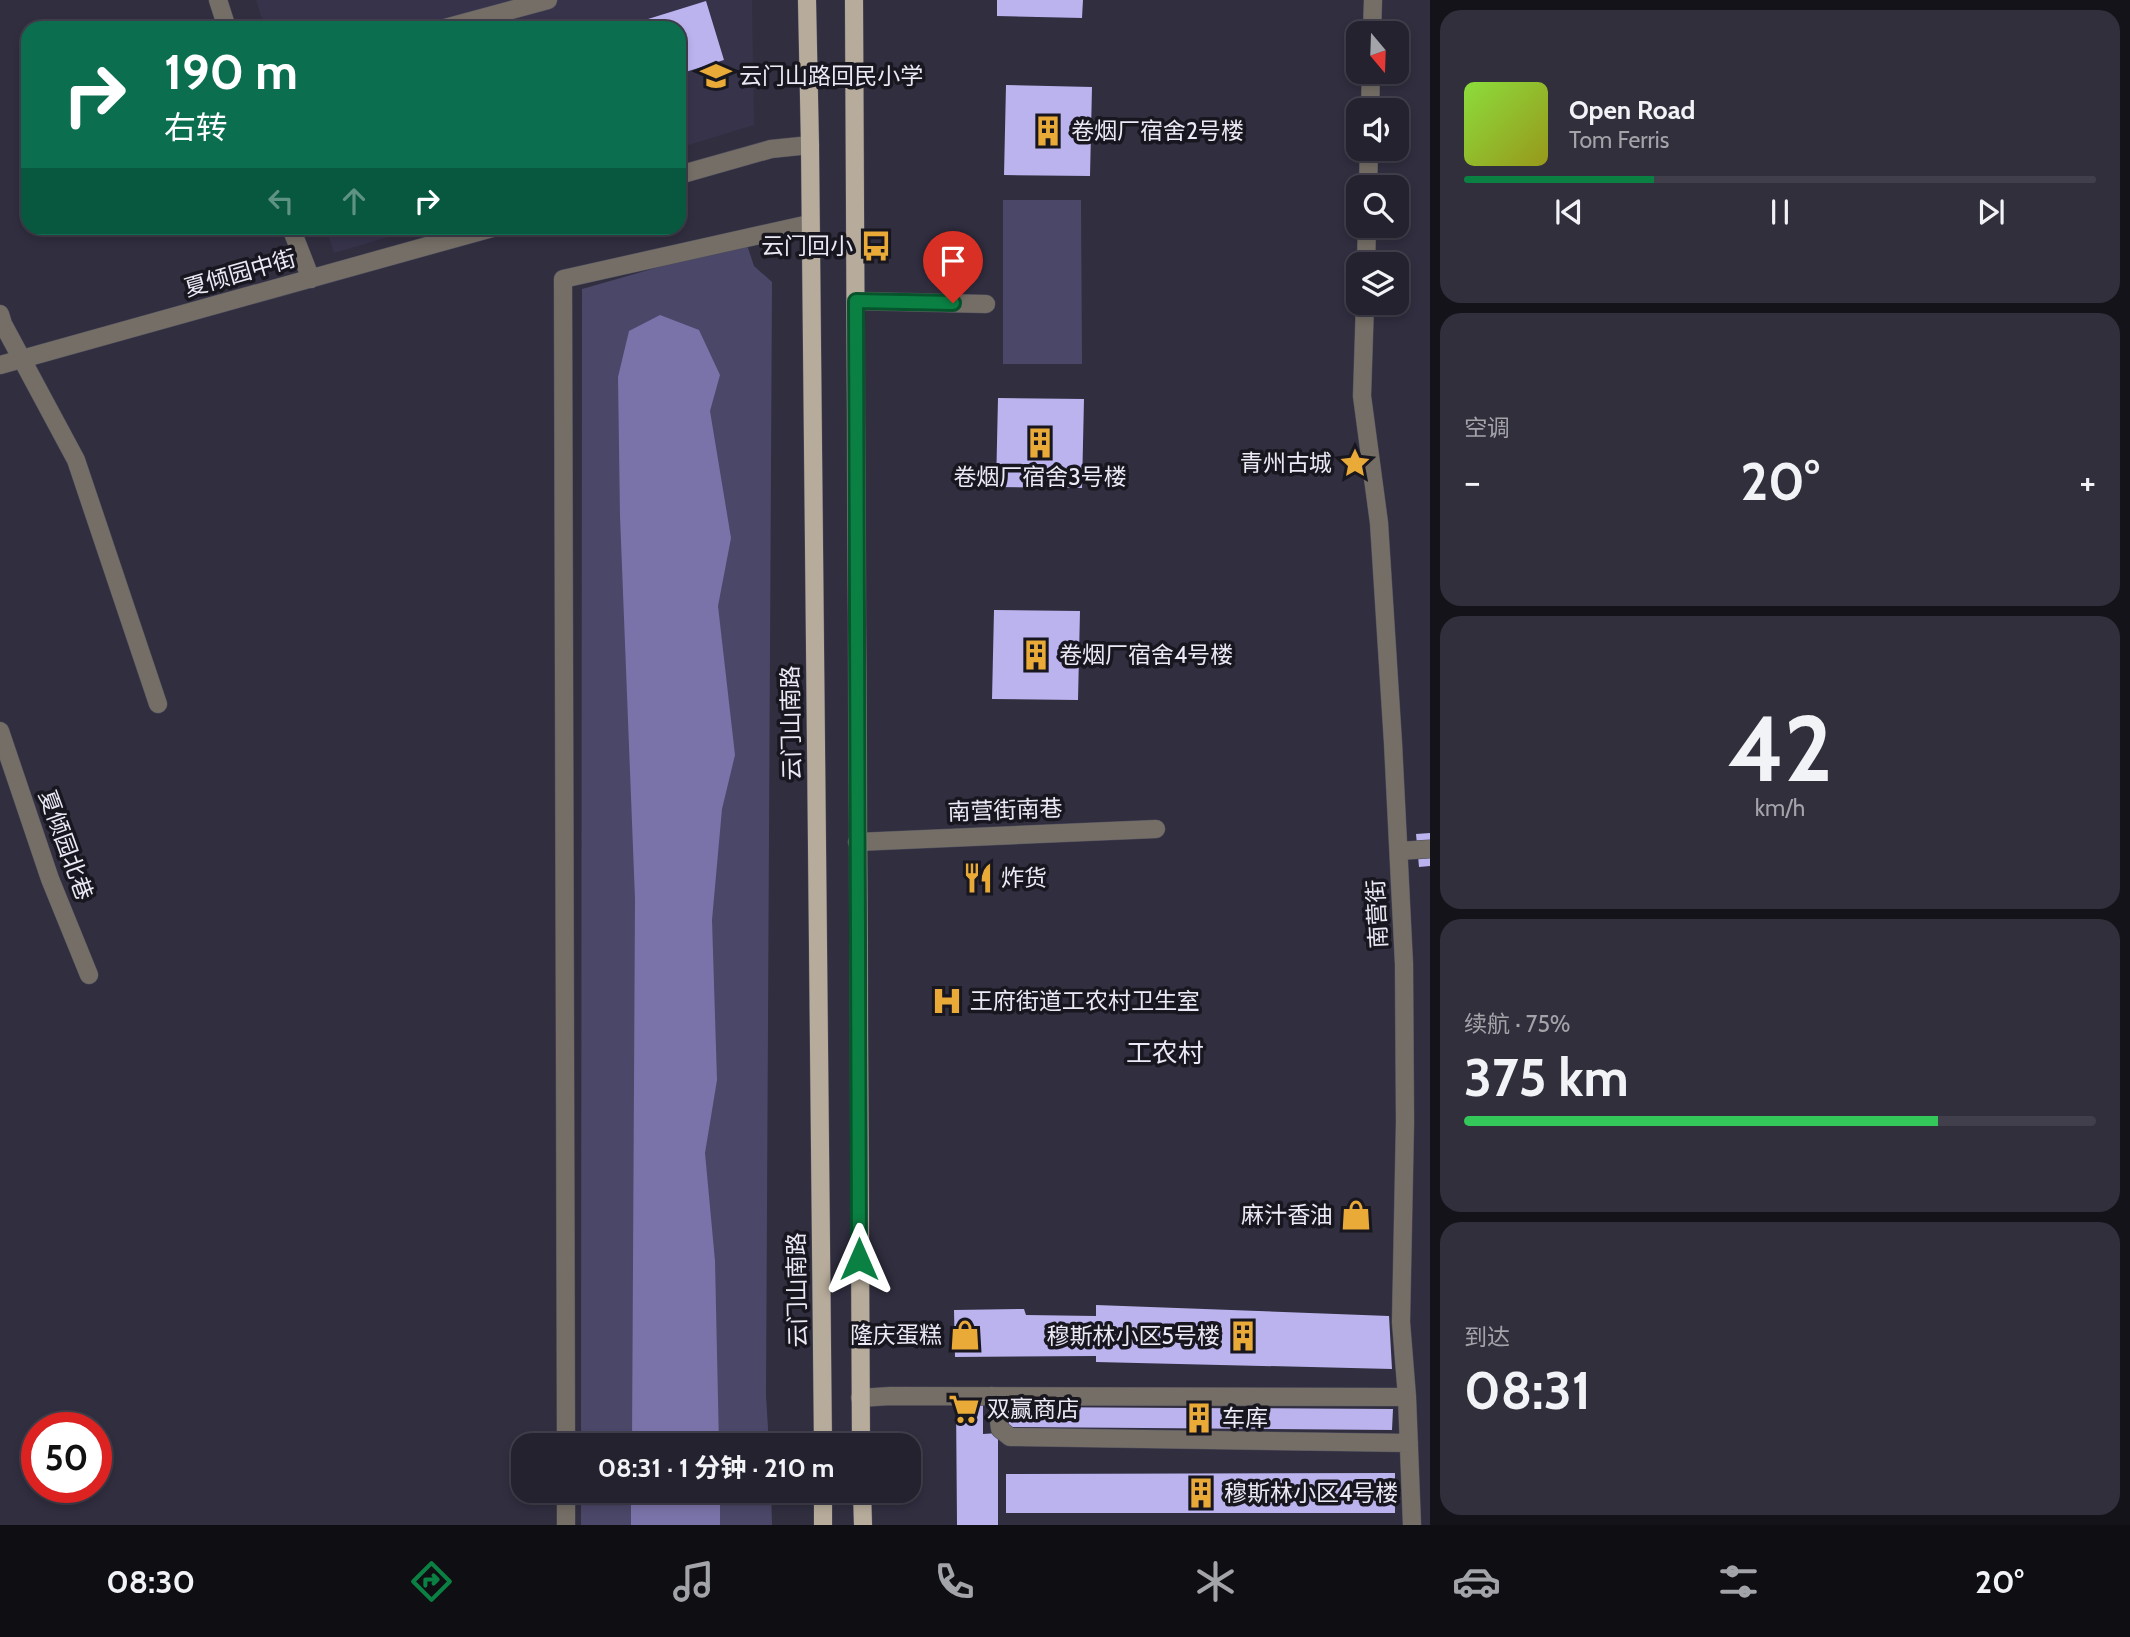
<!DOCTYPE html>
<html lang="zh">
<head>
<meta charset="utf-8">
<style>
	body { margin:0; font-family:Cabin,"Noto Sans SC",sans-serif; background:#302f3b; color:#f1f3f6; height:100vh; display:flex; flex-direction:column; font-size:26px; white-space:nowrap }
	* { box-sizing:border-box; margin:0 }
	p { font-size:23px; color:#a3a4aa }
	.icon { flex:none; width:38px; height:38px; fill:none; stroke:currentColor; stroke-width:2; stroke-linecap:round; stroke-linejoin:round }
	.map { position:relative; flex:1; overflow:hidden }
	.panel { display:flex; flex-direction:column; gap:10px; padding:10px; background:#14131a; width:700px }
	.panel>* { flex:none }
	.guide { position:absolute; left:21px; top:21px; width:665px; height:214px; border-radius:21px; box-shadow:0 4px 10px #0003,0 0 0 2px #413f4b; background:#0b6e4f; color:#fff; overflow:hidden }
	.needle { width:46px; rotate:161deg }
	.fabs { position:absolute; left:1346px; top:21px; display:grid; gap:14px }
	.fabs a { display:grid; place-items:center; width:63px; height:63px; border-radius:14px; background:#24222f; box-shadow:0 4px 10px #0003,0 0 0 2px #413f4b; font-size:35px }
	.speed { position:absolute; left:21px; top:1412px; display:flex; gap:14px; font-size:35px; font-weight:700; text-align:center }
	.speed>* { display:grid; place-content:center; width:91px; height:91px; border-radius:50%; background:#24222f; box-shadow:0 4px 10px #0003,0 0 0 2px #413f4b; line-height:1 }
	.speed .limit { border:10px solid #d22; background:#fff; color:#111 }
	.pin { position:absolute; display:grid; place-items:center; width:60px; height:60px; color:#fff; margin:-72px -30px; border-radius:50% 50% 50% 0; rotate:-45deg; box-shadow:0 0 7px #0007 }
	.pin .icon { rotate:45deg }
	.me { position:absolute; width:77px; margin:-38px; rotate:0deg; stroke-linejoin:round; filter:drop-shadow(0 0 5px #0008) }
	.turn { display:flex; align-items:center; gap:24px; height:147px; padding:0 28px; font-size:32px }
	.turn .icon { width:91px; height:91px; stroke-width:2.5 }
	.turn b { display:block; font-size:49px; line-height:60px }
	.lanes { display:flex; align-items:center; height:66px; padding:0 28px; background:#0003; justify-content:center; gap:35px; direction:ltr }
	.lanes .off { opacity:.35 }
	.big { font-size:52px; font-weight:700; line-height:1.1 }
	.panel .tile { flex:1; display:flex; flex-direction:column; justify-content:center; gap:10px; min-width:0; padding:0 24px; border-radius:21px; background:#302f3b }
	.panel .dial { align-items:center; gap:0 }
	.dial b { font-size:91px; line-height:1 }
	.song { display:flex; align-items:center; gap:21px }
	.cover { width:84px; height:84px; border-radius:10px; background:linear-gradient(135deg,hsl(90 70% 55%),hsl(60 70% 35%)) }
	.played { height:7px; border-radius:4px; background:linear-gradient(90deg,#0b8043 30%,#413f4b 30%) }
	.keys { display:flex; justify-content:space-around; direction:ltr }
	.heat { display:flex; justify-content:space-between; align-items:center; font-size:38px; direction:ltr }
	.charge { height:10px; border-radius:5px; background:linear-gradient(90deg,#34c759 75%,#413f4b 0) }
	.trip { position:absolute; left:511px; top:1433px; width:410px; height:70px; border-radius:21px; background:#24222f; box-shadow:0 4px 10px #0003,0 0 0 2px #413f4b; font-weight:700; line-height:70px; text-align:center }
	.tabs { display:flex; height:112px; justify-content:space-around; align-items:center; background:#0e0e13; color:#a3a4aa }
	.tabs .icon { width:49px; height:49px }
	.tabs .selected { color:#0b8043 }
	.tabs b { font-size:32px; color:#f1f3f6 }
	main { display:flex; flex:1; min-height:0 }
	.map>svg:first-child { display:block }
	.built { fill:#36334b }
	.green { fill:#4b4768 }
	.water { fill:#7a73a9 }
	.building { fill:#bab3ee }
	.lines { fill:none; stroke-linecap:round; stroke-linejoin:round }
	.minor-casing { stroke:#4e4c5c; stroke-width:19 }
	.major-casing { stroke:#4e4c5c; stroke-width:19 }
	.minor { stroke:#746e66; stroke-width:18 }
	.major { stroke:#b7ac9b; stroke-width:18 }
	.route-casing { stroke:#07532c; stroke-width:18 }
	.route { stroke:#0b8043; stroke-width:12 }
	.labels { text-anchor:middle; stroke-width:7; stroke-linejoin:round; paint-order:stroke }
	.poi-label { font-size:23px; fill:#eae9f5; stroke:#18171f; text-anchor:start }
	.street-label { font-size:23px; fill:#eae9f5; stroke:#18171f }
	.quarter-label { font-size:26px; fill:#eae9f5; stroke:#18171f }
</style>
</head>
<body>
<main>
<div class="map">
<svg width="1430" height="1525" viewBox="0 0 1430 1525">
	<rect width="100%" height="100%" fill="#302e3f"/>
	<path class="built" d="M 256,0 L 752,0 L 754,125 L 679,148 L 679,28 L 265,28 Z
		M 326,228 L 418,228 L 334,253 Z"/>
	<path class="green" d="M 1003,200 L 1081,200 L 1082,364 L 1003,364 Z
		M 746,242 L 754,266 L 772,282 L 766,1395 L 769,1445 L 581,1446 L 582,289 Z
		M 581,1491 L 771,1491 L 772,1525 L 581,1525 Z"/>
	<path class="water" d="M 660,315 L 699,330 L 720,375 L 710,411 L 731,538 L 718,606 L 735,755 L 722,809 L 712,920 L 717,1080 L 705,1153 L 715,1261 L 719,1445 L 632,1445 L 635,899 L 620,516 L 618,377 L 629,331 Z
		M 631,1491 L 720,1491 L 720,1525 L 631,1525 Z"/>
	<path class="building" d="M 997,0 L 1083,0 L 1082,18 L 997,16 Z
		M 706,1 L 724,60 L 679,74 L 679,28 L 619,28 Z
		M 1006,85 L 1092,87 L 1090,176 L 1004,175 Z
		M 998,398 L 1084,399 L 1082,488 L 996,487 Z
		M 994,610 L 1080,611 L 1078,700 L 992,699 Z
		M 1430,833 L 1430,866 L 1419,867 L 1416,834 Z
		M 1096,1305 L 1389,1316 L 1392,1369 L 1096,1362 L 1096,1356 L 955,1357 L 954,1310 L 1024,1309 L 1026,1315 L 1096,1316 Z
		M 956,1401 L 983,1401 L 983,1434 L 998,1433 L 998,1525 L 957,1525 Z
		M 1005,1407 L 1393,1409 L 1392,1430 L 1006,1427 Z
		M 1395,1473 L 1395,1513 L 1006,1513 L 1006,1474 Z"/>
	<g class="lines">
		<g class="minor-casing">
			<path id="minor" d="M 218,0 L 227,28
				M 445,28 L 548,0
				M 1372,33 L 1373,0
				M 1370,110 L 1371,72
				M 679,175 L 771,149 L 810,145
				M 1368,187 L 1369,149
				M 291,228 L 311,279
				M 1366,264 L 1367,226
				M 856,301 L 986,304
				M 1365,303 L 1362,396 L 1379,523 L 1393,743 L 1404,964 L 1405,1122 L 1401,1322 L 1407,1397 L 1412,1525
				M 0,314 L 3,324 L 76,460 L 158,704
				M 0,365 L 492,228
				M 0,731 L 50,879 L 89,975
				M 857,842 L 1156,829
				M 1399,851 L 1430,849
				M 991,1396 L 997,1404 L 1000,1429 L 1010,1437 L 1409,1443
				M 860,1398 L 890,1396 L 1407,1397
				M 566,1446 L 563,279 L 809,224
				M 566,1491 L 566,1525"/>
		</g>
		<g class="major-casing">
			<path id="major" d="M 807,0 L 810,145 L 823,1446
				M 854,0 L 861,1446
				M 823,1491 L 823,1525
				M 862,1491 L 863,1525"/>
		</g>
		<use href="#minor" class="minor"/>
		<use href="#major" class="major"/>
	</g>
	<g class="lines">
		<g class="route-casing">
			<path id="route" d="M 859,1259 L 856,301 L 953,303"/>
		</g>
		<use href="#route" class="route"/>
	</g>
	<defs>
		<g id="school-bare" transform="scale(2.415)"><path d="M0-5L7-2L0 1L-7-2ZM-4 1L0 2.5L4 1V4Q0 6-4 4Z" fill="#e9aa38" stroke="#18171f" stroke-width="2.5" paint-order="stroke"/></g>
		<g id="building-bare" transform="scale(2.415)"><path d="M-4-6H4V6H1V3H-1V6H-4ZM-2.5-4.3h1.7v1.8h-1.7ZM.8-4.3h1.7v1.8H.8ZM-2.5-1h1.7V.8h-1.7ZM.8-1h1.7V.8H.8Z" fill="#e9aa38" stroke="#18171f" stroke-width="2.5" paint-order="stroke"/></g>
		<g id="bus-bare" transform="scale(2.415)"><path d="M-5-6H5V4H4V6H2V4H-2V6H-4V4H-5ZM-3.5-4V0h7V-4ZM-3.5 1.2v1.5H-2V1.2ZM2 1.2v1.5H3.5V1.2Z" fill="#e9aa38" stroke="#18171f" stroke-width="2.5" paint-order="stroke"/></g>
		<g id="sight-bare" transform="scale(2.415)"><path d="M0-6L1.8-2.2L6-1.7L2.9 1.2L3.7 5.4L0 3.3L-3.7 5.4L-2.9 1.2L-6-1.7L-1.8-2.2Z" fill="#e9aa38" stroke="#18171f" stroke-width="2.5" paint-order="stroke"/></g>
		<g id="restaurant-bare" transform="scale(2.415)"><path d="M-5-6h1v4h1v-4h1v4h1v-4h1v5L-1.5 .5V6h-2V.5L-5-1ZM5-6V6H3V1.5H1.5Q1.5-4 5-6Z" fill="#e9aa38" stroke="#18171f" stroke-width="2.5" paint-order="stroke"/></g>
		<g id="hospital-bare" transform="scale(2.415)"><path d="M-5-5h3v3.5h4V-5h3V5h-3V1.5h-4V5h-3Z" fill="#e9aa38" stroke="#18171f" stroke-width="2.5" paint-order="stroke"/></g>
		<g id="shop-bare" transform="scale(2.415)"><path d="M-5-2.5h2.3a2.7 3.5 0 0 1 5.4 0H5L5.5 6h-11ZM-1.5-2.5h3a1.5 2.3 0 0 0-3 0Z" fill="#e9aa38" stroke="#18171f" stroke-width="2.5" paint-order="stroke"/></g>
		<g id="supermarket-bare" transform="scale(2.415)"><path d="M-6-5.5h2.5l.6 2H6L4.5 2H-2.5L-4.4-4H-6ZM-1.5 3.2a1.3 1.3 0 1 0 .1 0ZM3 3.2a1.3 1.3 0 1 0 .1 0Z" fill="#e9aa38" stroke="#18171f" stroke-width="2.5" paint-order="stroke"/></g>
	</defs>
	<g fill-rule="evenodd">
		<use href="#school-bare" x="716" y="76"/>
		<use href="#building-bare" x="1048" y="131"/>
		<use href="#bus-bare" x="876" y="246"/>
		<use href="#building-bare" x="1040" y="443"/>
		<use href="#sight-bare" x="1355" y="463"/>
		<use href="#building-bare" x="1036" y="655"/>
		<use href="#restaurant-bare" x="978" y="878"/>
		<use href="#hospital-bare" x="947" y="1001"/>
		<use href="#shop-bare" x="1356" y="1215"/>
		<use href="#shop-bare" x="965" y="1335"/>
		<use href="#building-bare" x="1243" y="1336"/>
		<use href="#supermarket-bare" x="964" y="1409"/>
		<use href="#building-bare" x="1199" y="1418"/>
		<use href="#building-bare" x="1201" y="1493"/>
	</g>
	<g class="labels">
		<g class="poi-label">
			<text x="739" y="84">云门山路回民小学</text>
			<text x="1071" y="139">卷烟厂宿舍2号楼</text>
			<text x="853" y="254" text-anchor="end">云门回小</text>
			<text x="1332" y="471" text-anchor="end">青州古城</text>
			<text x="1040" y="485" text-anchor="middle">卷烟厂宿舍3号楼</text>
			<text x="1059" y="663">卷烟厂宿舍4号楼</text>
			<text x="1001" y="886">炸货</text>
			<text x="970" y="1009">王府街道工农村卫生室</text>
			<text x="1333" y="1223" text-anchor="end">麻汁香油</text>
			<text x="942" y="1343" text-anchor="end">隆庆蛋糕</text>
			<text x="1220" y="1344" text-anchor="end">穆斯林小区5号楼</text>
			<text x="987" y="1417">双赢商店</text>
			<text x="1222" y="1426">车库</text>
			<text x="1224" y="1501">穆斯林小区4号楼</text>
		</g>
		<g class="street-label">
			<text transform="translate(240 273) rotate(-16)" y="8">夏倾园中街</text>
			<text transform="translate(791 723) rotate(-91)" y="8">云门山南路</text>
			<text transform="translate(1005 810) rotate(-2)" y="8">南营街南巷</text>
			<text transform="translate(66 845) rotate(70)" y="8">夏倾园北巷</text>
			<text transform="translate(1377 914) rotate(-93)" y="8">南营街</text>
			<text transform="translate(797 1290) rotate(-91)" y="8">云门山南路</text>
		</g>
		<g class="quarter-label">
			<text x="1165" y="1062">工农村</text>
		</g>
	</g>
</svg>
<div class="fabs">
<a><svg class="needle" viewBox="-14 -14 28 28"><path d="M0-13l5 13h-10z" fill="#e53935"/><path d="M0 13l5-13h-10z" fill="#a3a4aa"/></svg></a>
<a><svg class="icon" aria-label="sound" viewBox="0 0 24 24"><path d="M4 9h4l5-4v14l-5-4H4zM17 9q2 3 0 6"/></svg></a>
<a><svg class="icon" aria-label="search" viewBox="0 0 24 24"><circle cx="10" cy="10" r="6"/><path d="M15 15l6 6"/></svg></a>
<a><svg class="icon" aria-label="layers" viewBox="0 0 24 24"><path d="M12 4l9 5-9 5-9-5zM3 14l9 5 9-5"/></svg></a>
</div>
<div class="speed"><div class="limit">50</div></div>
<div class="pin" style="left:953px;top:303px;background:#d93025"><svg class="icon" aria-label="arrive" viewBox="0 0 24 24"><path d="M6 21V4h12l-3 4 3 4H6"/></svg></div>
<svg class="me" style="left:859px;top:1259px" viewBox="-20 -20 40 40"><path d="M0-17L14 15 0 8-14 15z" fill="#0b8043" stroke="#fff" stroke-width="4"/></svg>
<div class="trip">08:31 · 1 分钟 · 210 m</div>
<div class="guide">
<div class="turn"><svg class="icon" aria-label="right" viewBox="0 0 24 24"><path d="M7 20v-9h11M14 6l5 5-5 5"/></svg><div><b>190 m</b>右转</div></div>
<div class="lanes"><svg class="icon off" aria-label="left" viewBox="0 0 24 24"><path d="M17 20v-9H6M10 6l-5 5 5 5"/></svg><svg class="icon off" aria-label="ahead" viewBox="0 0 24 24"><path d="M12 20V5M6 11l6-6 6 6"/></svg><svg class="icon" aria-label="right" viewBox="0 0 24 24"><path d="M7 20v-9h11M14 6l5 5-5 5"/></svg></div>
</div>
</div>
<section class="panel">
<div class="tile">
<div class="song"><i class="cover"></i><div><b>Open Road</b><p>Tom Ferris</p></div></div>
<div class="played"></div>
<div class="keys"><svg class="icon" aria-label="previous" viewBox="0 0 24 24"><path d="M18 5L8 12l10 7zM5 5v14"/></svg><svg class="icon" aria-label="pause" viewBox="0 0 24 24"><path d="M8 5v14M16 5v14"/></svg><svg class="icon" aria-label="next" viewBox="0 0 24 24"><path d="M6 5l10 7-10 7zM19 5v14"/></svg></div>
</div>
<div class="tile"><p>空调</p>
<div class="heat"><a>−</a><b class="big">20°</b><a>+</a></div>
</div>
<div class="tile dial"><b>42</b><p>km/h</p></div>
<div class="tile"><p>续航 · 75%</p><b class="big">375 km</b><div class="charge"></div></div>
<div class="tile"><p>到达</p><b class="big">08:31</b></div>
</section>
</main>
<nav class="tabs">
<b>08:30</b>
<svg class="icon selected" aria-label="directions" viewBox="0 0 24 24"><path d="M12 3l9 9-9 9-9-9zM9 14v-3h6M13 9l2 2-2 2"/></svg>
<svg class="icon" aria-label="music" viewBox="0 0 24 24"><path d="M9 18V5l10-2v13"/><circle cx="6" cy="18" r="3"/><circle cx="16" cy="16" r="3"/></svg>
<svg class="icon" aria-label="phone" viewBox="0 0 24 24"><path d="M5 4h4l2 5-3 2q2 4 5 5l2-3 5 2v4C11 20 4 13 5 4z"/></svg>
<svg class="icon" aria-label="climate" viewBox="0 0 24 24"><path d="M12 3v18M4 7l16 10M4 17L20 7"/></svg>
<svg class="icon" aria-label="car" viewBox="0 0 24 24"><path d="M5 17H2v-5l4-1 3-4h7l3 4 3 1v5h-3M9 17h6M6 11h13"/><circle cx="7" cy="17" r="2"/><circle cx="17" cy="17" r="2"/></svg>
<svg class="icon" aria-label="filters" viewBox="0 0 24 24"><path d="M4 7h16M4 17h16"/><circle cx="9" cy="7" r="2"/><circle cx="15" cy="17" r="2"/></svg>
<b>20°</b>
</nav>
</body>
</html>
